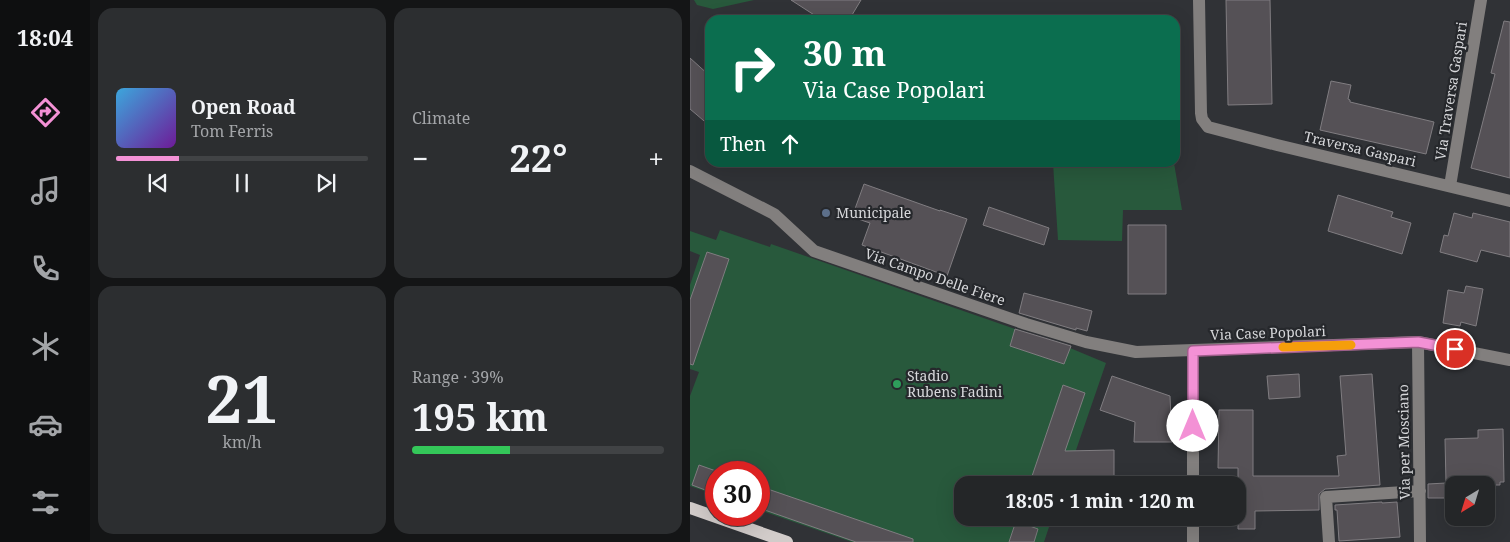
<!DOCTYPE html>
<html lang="en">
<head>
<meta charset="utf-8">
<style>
	body { margin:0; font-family:"Noto Serif",serif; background:#2c2e30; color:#f1f3f6; height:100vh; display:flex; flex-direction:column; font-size:19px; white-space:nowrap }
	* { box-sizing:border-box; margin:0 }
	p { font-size:16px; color:#a3a5a8 }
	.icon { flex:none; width:28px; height:28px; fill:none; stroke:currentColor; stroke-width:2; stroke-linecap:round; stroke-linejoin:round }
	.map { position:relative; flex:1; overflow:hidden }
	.drawer { display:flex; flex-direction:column; gap:8px; padding:8px; background:#141516; width:600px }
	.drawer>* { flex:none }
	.guide { position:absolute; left:15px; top:15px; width:475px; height:152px; border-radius:15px; box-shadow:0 5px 20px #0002,0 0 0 1px #414345; background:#0b6e4f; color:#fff; overflow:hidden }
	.needle { width:32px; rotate:218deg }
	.fabs { position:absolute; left:755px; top:476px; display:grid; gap:10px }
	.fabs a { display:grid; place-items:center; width:50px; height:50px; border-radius:10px; background:#242628; box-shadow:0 5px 20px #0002,0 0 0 1px #414345; font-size:25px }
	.speed { position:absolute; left:15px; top:461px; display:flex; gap:10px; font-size:25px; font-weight:700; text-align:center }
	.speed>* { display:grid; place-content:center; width:65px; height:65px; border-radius:50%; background:#242628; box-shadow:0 5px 20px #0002,0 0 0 1px #414345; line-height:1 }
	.speed .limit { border:8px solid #d22; background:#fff; color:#111 }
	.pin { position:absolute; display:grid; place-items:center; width:42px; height:42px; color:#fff; margin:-21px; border:2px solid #fff; border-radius:50%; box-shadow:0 1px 5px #0007 }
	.me { position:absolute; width:55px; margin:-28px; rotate:0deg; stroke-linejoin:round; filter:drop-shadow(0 0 4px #0008) }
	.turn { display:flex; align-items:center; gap:18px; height:105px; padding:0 15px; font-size:22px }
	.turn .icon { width:65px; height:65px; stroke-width:2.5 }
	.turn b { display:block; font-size:35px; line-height:42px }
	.then { display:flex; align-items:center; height:48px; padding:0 15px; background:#0003; gap:10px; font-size:19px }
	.big { font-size:38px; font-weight:700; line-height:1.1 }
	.drawer .tile { flex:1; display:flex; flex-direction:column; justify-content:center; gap:8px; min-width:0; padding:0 18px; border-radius:15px; background:#2c2e30 }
	.drawer .dial { align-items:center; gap:0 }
	.dial b { font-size:65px; line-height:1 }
	.song { display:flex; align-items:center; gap:15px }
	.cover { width:60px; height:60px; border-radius:8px; background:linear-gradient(135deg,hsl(200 70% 55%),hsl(280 70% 35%)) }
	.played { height:5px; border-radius:2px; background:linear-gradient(90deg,#f391d5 25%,#414345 25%) }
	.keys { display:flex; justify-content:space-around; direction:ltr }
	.heat { display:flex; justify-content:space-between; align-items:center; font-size:28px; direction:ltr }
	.charge { height:8px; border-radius:4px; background:linear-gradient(90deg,#34c759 39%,#414345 0) }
	.drawer .tiles { flex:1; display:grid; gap:8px; grid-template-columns:repeat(2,1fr) }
	.trip { position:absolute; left:264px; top:476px; width:292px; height:50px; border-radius:15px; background:#242628; box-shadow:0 5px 20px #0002,0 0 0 1px #414345; font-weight:700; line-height:50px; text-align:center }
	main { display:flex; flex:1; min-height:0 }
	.dock { display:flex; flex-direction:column; width:90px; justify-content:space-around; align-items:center; background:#0e0f10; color:#a3a5a8 }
	.dock .icon { width:35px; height:35px }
	.dock .on { color:#f391d5 }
	.dock b { font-size:22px; color:#f1f3f6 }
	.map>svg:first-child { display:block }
	.green { fill:#28593c }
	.building { fill:#555156; stroke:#807d81 }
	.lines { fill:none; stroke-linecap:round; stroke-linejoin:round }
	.minor { stroke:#827f7e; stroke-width:12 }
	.major { stroke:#d2ccca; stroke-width:12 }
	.route-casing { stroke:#9e5e8a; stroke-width:12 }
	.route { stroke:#f391d5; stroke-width:9 }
	.slow { stroke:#f59e0b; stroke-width:9 }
	.service-dot { fill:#5c6f8a; stroke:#26282c; stroke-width:2 }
	.leisure-dot { fill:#2e9e5b; stroke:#26282c; stroke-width:2 }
	.labels { text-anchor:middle; stroke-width:4.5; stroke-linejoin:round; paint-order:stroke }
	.street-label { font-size:14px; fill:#d7d8db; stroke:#26282c }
	.poi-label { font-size:14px; fill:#d7d8db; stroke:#26282c; text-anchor:start }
</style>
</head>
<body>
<main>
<nav class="dock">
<b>18:04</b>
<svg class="icon on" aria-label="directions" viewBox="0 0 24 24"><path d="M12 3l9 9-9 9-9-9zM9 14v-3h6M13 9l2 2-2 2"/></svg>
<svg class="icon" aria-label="music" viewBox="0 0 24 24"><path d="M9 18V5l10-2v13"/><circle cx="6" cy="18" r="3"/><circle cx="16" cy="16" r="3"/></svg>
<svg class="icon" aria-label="phone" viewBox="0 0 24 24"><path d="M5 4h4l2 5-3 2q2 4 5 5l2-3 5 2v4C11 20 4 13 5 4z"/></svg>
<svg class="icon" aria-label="climate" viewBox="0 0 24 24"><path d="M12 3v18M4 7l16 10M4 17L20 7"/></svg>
<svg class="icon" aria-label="car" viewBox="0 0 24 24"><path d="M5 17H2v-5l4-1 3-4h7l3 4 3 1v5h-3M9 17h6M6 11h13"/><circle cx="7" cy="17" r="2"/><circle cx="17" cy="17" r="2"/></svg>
<svg class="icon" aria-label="filters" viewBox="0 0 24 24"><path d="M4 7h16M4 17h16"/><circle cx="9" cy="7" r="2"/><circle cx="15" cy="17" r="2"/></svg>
</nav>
<section class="drawer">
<div class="tiles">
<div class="tile">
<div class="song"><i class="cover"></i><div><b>Open Road</b><p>Tom Ferris</p></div></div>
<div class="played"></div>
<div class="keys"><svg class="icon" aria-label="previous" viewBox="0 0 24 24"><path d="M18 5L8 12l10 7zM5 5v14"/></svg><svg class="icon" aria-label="pause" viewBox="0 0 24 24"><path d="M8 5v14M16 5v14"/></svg><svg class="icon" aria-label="next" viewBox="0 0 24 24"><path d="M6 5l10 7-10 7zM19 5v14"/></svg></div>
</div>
<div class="tile"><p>Climate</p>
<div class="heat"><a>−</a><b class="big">22°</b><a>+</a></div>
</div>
<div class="tile dial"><b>21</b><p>km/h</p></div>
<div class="tile"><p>Range · 39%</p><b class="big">195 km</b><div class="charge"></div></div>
</div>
</section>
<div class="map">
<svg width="820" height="542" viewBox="0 0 820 542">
	<rect width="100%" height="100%" fill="#303236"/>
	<path class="green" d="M 4,0 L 64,0 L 23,9 L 7,5 Z
		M 363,163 L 484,163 L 492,210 L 433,210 L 432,241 L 368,240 Z
		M 30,230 L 80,247 L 81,244 L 380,348 L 416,363 L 374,485 L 272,485 L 272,518 L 362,518 L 354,542 L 162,542 L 69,510 L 69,472 L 26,472 L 26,495 L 0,486 L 0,396 L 9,372 L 0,369 L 0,285 L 10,255 L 0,251 L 0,231 L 26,240 Z"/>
	<path class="building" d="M 101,0 L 171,0 L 159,20 L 132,20 Z
		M 536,0 L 580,0 L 582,104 L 538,105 Z
		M 814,21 L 820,22 L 820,178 L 781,168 L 805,74 L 801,73 Z
		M 0,58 L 20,76 L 20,126 L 0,109 Z
		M 641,81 L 661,85 L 658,99 L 660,100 L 660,102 L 744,122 L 736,154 L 630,130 Z
		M 174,184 L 250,211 L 250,210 L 277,219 L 257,276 L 172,245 L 180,223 L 162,217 Z
		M 648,195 L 703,212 L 701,217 L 721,223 L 712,254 L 638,231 Z
		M 299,207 L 359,228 L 354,245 L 293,225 Z
		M 764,213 L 782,218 L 783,213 L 820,222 L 820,257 L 791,250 L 787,262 L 750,252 L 754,235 L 758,236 Z
		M 438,225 L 476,225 L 476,294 L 438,294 Z
		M 17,252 L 39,259 L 3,365 L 0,364 L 0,300 Z
		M 776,286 L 793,289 L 786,326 L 771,322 L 770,326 L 753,323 L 758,290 L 774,293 Z
		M 334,293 L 402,311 L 397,331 L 386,328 L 386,330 L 329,313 Z
		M 325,329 L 381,346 L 374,364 L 320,346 Z
		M 609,374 L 610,397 L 579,399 L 577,376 Z
		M 682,374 L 690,485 L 635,489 L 629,494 L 629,510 L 565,511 L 565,529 L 548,529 L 548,468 L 528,468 L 529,410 L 563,410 L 563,476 L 649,476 L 647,456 L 656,455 L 650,376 Z
		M 422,376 L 480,396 L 482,442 L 444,442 L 445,422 L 410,410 Z
		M 373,385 L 395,393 L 375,451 L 424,450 L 424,485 L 339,485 Z
		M 813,429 L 814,482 L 810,482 L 810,485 L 764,485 L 764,498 L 738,498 L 738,484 L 756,483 L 755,439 L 788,438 L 788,430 Z
		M 9,465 L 26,471 L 26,494 L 2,485 Z
		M 69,486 L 223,539 L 223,542 L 166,542 L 69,508 Z
		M 692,502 L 692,503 L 707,502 L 710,537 L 649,541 L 647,510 L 645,510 L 645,505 Z
		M 326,521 L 348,529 L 344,542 L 319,542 Z"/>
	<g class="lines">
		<path class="minor" d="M 509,0 L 511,113 L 512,119 L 518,127 L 587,145 L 820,201
			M 0,171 L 84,214 L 124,251 L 336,324 L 396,342 L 446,352 L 728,342 L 820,360
			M 760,186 L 791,0
			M 728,342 L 730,542
			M 503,351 L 503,485
			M 503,518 L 503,542
			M 639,542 L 636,497 L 730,491"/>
		<path class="major" d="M 0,508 L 97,542"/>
	</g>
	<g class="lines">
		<g class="route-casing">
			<path id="route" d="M 503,426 L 503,351 L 728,342 L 765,349"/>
		</g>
		<use href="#route" class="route"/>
		<path class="slow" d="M 593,347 L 661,345"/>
	</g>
	<circle class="service-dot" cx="136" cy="213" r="5"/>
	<circle class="leisure-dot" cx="207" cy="384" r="5"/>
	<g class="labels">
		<g class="street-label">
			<text transform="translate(761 91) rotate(-81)" y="5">Via Traversa Gaspari</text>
			<text transform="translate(670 149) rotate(13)" y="5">Traversa Gaspari</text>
			<text transform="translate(245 277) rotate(19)" y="5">Via Campo Delle Fiere</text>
			<text transform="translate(578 333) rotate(-2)" y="5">Via Case Popolari</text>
			<text transform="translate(714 442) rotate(-91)" y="5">Via per Mosciano</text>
		</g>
		<g class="poi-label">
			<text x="146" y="218">Municipale</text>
			<text x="217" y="381">Stadio<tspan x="217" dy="16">Rubens Fadini</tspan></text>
		</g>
	</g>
</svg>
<div class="fabs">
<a><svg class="needle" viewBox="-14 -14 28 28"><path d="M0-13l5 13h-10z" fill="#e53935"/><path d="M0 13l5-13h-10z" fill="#a3a5a8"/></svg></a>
</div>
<div class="speed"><div class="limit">30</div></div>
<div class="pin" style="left:765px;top:349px;background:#d93025"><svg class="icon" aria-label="arrive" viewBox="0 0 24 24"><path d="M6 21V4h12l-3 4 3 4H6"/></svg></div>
<svg class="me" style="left:503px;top:426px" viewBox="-20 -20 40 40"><circle r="19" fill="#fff"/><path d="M0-13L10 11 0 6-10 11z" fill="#f391d5"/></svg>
<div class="trip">18:05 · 1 min · 120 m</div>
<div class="guide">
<div class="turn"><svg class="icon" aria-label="right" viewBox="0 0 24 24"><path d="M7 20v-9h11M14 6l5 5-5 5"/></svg><div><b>30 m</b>Via Case Popolari</div></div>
<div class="then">Then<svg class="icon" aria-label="ahead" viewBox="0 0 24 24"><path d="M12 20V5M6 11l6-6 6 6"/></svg></div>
</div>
</div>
</main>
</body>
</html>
